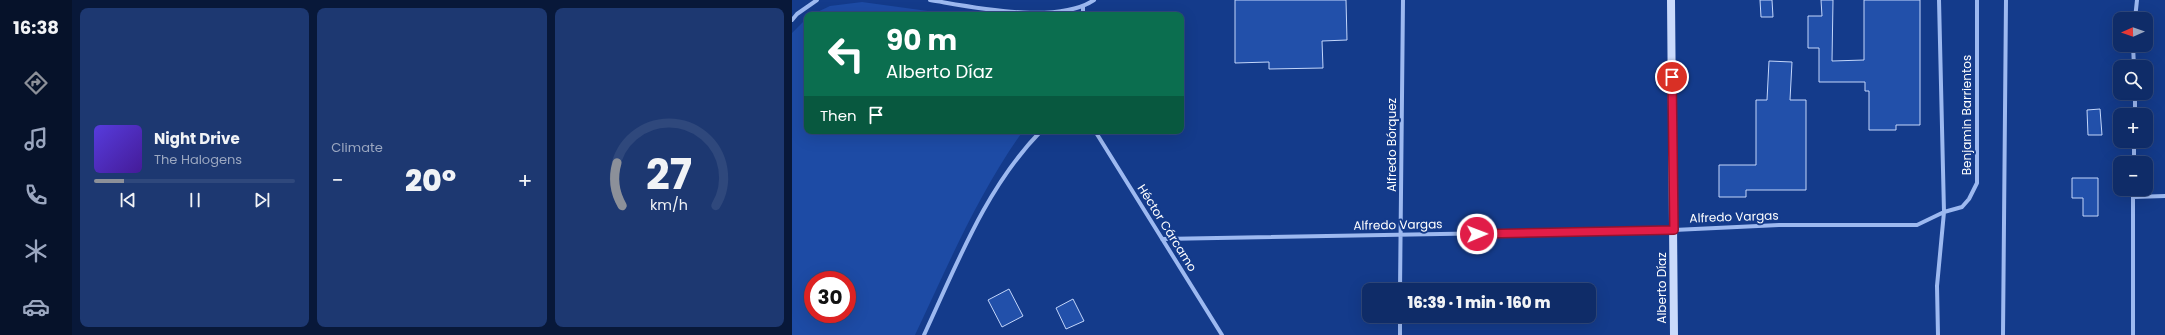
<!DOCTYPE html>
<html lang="en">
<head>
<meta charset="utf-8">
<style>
	body { margin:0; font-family:Poppins,sans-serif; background:#1d3871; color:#f1f3f6; height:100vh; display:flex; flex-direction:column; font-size:15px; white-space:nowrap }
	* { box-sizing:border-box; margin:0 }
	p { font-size:13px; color:#9ba7c0 }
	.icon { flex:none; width:22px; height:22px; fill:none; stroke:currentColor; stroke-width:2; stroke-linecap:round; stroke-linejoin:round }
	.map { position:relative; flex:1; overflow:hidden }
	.panel { display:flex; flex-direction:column; gap:8px; padding:8px; background:#081839; width:720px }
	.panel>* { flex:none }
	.hud { position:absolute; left:12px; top:12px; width:380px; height:122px; border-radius:8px; box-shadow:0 4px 16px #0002,0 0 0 1px #2f487c; background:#0b6e4f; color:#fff; overflow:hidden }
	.needle { width:26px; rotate:268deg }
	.tools { position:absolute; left:1321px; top:12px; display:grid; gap:8px }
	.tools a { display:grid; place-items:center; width:40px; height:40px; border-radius:8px; background:#0f2c68; box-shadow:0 4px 16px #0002,0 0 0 1px #2f487c; font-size:20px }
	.speed { position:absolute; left:12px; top:271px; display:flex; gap:8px; font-size:20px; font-weight:700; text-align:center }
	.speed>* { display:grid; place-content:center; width:52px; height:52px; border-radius:50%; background:#0f2c68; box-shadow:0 4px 16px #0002,0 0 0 1px #2f487c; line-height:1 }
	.speed .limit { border:6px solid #d22; background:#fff; color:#111 }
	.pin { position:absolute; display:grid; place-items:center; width:34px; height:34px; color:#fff; margin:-17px; border:2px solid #fff; border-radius:50%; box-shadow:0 1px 4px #0007 }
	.me { position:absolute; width:44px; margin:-22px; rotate:89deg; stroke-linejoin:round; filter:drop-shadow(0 0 3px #0008) }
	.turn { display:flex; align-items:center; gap:14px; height:84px; padding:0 16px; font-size:18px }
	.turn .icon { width:52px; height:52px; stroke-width:2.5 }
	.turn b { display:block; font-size:28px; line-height:34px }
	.then { display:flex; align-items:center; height:38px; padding:0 16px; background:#0003; gap:8px; font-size:15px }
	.big { font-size:30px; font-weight:800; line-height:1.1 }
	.panel .widget { flex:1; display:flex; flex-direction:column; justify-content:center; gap:6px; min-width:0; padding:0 14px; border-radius:8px; background:#1d3871 }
	.panel .dial { align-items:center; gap:0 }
	.dial svg { height:104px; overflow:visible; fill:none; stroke:#2f487c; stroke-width:7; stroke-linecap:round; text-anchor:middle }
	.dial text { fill:#f1f3f6; stroke:none }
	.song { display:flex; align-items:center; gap:12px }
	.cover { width:48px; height:48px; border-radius:6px; background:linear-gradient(135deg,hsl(250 70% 55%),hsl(260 70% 35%)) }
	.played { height:4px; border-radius:2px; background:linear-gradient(90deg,#8c9099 15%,#2f487c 15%) }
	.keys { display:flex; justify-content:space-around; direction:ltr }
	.heat { display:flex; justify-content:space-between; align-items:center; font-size:22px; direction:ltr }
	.panel .tiles { flex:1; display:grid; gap:8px; grid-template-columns:repeat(3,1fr) }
	.trip { position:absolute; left:570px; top:283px; width:234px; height:40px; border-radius:8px; background:#0f2c68; box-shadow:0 4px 16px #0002,0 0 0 1px #2f487c; font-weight:800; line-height:40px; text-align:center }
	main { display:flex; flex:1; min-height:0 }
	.dock { display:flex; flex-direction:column; width:72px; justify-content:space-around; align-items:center; background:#06122a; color:#9ba7c0 }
	.dock .icon { width:28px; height:28px }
	.dock .selected { color:#8c9099 }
	.dock b { font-size:18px; color:#f1f3f6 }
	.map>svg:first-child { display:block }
	.green { fill:#1d4ba5; fill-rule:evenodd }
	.building { fill:#2250aa; stroke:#c3d6fb }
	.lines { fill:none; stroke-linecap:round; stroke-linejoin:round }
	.street { stroke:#9db9f0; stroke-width:4 }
	.secondary { stroke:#cadafb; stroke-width:8 }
	.route-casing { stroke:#92132f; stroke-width:10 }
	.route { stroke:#e11d48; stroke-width:7 }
	.labels { text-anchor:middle; stroke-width:4; stroke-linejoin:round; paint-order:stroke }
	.street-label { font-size:12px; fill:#fff; stroke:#143b8b }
</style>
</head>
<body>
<main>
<nav class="dock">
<b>16:38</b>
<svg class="icon selected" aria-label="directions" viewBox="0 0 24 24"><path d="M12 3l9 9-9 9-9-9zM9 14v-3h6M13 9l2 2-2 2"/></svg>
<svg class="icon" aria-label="music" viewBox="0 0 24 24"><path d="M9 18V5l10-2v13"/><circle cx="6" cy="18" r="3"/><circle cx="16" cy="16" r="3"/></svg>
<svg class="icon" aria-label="phone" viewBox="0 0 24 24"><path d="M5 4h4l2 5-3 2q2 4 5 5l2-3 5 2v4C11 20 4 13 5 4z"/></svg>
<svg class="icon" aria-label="climate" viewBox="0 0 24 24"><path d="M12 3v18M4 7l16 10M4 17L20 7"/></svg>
<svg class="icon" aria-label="car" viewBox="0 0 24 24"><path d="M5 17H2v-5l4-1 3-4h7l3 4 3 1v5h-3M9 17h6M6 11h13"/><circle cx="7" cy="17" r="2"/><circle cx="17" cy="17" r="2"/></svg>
</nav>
<section class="panel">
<div class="tiles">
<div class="widget">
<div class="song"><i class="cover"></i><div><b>Night Drive</b><p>The Halogens</p></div></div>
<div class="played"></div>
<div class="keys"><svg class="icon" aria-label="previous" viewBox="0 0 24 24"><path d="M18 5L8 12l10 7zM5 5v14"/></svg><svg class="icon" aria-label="pause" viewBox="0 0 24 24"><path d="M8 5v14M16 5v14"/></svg><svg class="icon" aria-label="next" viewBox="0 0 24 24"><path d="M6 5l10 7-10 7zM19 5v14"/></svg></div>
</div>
<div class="widget"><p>Climate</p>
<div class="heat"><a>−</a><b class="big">20°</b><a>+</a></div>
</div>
<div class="widget dial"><svg viewBox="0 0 100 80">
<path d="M14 69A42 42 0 1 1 86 69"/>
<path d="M14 69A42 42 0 0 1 10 36" stroke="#8c9099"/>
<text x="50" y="56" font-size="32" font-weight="700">27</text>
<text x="50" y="72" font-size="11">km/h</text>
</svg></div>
</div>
</section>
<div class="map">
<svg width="1373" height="335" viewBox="0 0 1373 335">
	<rect width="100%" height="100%" fill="#143b8b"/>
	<path class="green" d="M 70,2 L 165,15 L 19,15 L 38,6 Z
		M 15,18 L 15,131 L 231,131 C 186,194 156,265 123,335 L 0,335 L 0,33 ZM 21,280 L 55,280 L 55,314 L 21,314 Z"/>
	<path class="building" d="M 443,0 L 554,0 L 555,40 L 530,41 L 531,68 L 477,69 L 477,62 L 443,63 Z
		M 968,0 L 980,0 L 981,17 L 969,17 Z
		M 1029,0 L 1041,0 L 1040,61 L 1072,60 L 1072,0 L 1128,0 L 1128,125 L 1104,125 L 1104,130 L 1077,130 L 1077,91 L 1073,91 L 1073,82 L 1027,82 L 1027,48 L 1016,48 L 1016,16 L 1030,16 Z
		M 977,61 L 1000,62 L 998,100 L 1014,100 L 1014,190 L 954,190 L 954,197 L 927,197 L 927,165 L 964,165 L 964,100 L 975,100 Z
		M 1308,109 L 1310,135 L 1296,135 L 1295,110 Z
		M 1280,178 L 1306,178 L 1306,216 L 1291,216 L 1291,198 L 1280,198 Z
		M 217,289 L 231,316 L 210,327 L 196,300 Z
		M 281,299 L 292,321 L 274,329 L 264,308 Z"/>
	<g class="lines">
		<path class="street" d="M 138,0 C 181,7 265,25 302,0
			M 291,15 L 291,7
			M 1343,19 L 1345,0
			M 0,20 L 5,14 L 25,0
			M 1341,45 L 1342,67
			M 1343,93 L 1343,115
			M 303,131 L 430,335
			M 1342,163 L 1342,141
			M 1341,189 L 1341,335
			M 1341,197 L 1373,196
			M 370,239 L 882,230 L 987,225 L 1125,225 L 1152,212 L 1170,207 L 1177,199 L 1185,183 L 1185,0
			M 608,290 L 611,0
			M 132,335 C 165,264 194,187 249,131
			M 608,335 L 608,316
			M 1146,335 L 1145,286 L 1152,212 L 1147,0
			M 1211,335 L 1214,0"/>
		<path class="secondary" d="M 879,0 L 882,335"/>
	</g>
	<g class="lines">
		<g class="route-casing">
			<path id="route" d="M 685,234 L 882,230 L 880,77"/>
		</g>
		<use href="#route" class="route"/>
	</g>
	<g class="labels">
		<g class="street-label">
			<text transform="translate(1175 115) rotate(-90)" y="4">Benjamin Barrientos</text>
			<text transform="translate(600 145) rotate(-90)" y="4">Alfredo Bórquez</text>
			<text transform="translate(942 217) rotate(-2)" y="4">Alfredo Vargas</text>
			<text transform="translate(606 225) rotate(-1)" y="4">Alfredo Vargas</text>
			<text transform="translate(375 228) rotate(58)" y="4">Héctor Cárcamo</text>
			<text transform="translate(870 288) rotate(-90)" y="4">Alberto Díaz</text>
		</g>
	</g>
</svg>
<div class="tools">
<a><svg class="needle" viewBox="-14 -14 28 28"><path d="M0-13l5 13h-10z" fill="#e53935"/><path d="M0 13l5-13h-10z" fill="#9ba7c0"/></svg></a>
<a><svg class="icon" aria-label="search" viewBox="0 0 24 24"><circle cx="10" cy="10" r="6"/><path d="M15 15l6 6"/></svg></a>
<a>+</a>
<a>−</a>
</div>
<div class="speed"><div class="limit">30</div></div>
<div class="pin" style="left:880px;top:77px;background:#d93025"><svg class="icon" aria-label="arrive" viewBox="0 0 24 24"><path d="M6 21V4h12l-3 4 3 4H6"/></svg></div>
<svg class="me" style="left:685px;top:234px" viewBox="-20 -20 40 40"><circle r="17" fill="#e11d48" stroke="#fff" stroke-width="3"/><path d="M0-11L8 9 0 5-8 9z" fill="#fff"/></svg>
<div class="trip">16:39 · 1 min · 160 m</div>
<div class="hud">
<div class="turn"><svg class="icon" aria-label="left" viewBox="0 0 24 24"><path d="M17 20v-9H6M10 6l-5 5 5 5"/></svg><div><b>90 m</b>Alberto Díaz</div></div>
<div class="then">Then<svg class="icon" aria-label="arrive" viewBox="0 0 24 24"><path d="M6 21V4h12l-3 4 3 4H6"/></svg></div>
</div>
</div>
</main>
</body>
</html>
